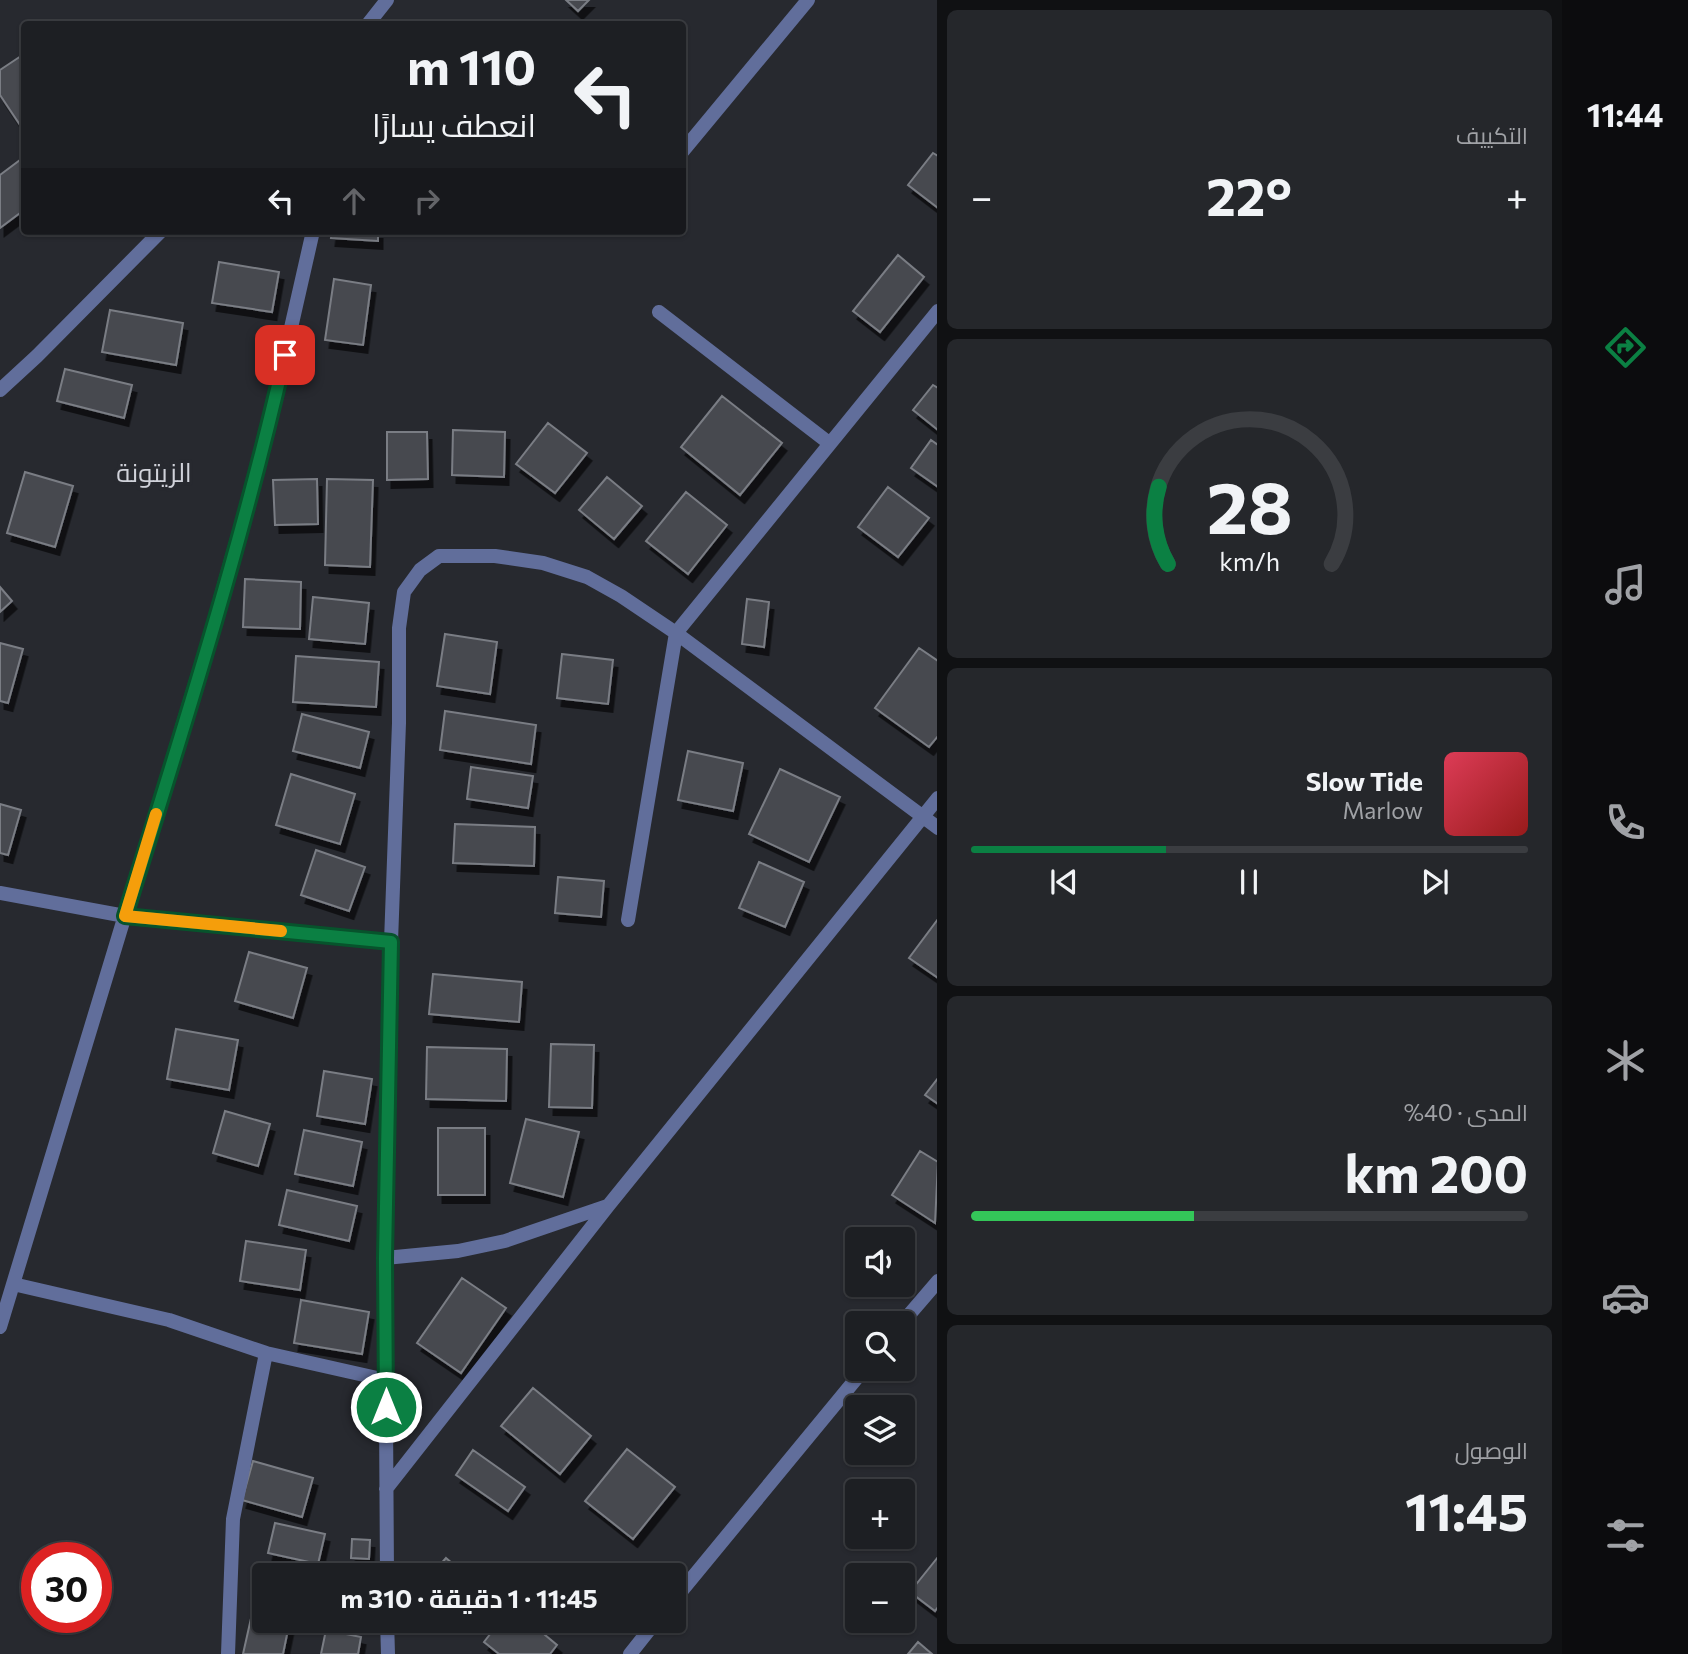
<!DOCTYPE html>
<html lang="ar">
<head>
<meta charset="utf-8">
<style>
	body { margin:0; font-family:Commissioner,Cairo,sans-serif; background:#25272b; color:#f1f3f6; direction:rtl; height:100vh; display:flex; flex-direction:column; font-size:26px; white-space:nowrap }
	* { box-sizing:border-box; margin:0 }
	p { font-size:23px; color:#a0a2a6 }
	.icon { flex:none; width:38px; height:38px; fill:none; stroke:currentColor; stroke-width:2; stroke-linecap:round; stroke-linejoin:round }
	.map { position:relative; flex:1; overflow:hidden; direction:ltr }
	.details { display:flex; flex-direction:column; gap:10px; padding:10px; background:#101113; width:625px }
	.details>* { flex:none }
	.hud { position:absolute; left:21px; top:21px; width:665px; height:214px; border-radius:7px; box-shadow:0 2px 5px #0004,0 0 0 2px #3b3d41; direction:rtl; background:#1d1f23; color:#f1f3f6; overflow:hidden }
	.tools { position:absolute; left:845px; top:1227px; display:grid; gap:14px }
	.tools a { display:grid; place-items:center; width:70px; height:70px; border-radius:7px; background:#1d1f23; box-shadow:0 2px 5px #0004,0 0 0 2px #3b3d41; font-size:35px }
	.speed { position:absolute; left:21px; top:1542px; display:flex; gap:14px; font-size:35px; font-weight:700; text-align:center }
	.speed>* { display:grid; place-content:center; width:91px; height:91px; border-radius:50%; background:#1d1f23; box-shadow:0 2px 5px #0004,0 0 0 2px #3b3d41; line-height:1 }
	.speed .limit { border:10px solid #d22; background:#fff; color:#111 }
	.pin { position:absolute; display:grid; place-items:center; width:60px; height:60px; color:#fff; margin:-30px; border-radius:14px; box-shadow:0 4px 10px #0006 }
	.me { position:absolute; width:77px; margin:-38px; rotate:0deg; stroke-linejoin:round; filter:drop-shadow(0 0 5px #0008) }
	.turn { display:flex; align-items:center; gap:24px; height:147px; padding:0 35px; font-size:32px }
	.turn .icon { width:91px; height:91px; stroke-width:2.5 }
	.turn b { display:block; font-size:49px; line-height:60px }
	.lanes { display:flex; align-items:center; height:66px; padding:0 35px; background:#0003; justify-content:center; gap:35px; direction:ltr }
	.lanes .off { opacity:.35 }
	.big { font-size:52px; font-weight:700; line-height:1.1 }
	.details .widget { flex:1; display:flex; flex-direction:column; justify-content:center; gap:10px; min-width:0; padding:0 24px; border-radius:10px; background:#25272b }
	.details .dial { align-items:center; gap:0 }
	.dial svg { height:182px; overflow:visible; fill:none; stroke:#3b3d41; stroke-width:7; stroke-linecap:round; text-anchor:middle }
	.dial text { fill:#f1f3f6; stroke:none }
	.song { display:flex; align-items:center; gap:21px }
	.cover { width:84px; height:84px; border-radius:10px; background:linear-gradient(135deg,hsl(350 70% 55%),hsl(0 70% 35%)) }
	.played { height:7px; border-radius:4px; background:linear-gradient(90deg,#0b8043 35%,#3b3d41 35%) }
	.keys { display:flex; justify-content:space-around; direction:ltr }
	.heat { display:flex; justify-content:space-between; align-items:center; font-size:38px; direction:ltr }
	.charge { height:10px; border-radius:5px; background:linear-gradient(90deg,#34c759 40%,#3b3d41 0) }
	.trip { position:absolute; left:252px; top:1563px; width:434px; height:70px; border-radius:7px; background:#1d1f23; box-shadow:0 2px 5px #0004,0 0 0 2px #3b3d41; font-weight:700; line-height:70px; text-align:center; direction:rtl }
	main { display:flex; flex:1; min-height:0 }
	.tabs { display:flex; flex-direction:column; width:126px; justify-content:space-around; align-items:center; background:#0c0c0e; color:#a0a2a6 }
	.tabs .icon { width:49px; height:49px }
	.tabs .current { color:#0b8043 }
	.tabs b { font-size:32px; color:#f1f3f6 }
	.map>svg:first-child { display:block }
	.building { fill:#474950; stroke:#7a7d84; stroke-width:2; filter:url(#shadow) }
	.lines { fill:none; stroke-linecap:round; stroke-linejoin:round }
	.street { stroke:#616e9b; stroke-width:14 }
	.route-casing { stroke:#07532c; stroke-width:18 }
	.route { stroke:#0b8043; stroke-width:12 }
	.slow { stroke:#f59e0b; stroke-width:12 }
	.labels { text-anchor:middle; stroke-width:7; stroke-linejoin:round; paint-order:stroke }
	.neighbourhood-label { font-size:26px; fill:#d0d2da; stroke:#27292f }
</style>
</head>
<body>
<main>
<nav class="tabs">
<b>11:44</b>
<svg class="icon current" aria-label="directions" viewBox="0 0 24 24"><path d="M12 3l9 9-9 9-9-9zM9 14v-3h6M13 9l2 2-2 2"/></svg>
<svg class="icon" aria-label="music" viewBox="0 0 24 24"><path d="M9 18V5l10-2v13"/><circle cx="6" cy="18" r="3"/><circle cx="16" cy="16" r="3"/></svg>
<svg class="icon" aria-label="phone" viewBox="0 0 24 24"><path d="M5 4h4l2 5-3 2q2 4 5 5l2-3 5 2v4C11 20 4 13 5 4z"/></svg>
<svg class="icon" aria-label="climate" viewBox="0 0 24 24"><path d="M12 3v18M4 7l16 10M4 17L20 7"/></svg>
<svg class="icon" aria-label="car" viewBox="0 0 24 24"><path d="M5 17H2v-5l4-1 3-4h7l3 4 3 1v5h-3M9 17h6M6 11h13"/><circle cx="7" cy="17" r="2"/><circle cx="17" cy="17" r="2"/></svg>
<svg class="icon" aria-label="filters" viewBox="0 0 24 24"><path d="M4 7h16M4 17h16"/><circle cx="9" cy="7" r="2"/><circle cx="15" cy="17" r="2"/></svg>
</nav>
<section class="details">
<div class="widget"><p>التكييف</p>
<div class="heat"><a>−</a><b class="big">22°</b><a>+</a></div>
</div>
<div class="widget dial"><svg viewBox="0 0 100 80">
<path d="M14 69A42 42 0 1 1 86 69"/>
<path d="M14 69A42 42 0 0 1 10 35" stroke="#0b8043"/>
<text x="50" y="56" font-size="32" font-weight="700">28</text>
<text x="50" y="72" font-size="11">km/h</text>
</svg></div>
<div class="widget">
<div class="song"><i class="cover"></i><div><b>Slow Tide</b><p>Marlow</p></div></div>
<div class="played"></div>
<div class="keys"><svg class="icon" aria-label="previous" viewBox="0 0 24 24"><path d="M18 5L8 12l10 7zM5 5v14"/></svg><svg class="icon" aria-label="pause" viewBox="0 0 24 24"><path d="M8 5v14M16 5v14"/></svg><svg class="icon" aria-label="next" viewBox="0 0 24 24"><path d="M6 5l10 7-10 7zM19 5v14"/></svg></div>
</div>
<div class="widget"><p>المدى · 40%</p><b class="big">200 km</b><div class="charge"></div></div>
<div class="widget"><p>الوصول</p><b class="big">11:45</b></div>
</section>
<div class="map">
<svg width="938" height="1654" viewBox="0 0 938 1654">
	<defs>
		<filter id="shadow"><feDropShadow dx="4.5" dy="8" stdDeviation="0" flood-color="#0009"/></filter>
	</defs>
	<rect width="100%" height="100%" fill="#27292f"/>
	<path class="building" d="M 566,0 L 589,0 L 578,11 Z
		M 24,54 L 24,131 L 0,95 L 0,70 Z
		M 933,153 L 938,156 L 938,208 L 908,185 Z
		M 24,157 L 24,210 L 0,228 L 0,175 Z
		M 332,231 L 378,231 L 378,241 L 331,238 Z
		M 898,255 L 924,277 L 880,332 L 853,311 Z
		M 219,262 L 279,272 L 272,312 L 212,303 Z
		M 334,279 L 371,285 L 363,345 L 325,340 Z
		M 110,310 L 183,323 L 176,365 L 102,352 Z
		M 65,369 L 132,385 L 124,418 L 57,401 Z
		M 933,385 L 938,388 L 938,430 L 913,410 Z
		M 722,396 L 782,443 L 740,495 L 681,447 Z
		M 548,423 L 587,453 L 555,493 L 516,464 Z
		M 453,430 L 505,432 L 504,477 L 452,475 Z
		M 387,432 L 427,432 L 428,479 L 387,480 Z
		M 931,440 L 938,445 L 938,487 L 911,468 Z
		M 25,472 L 73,486 L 55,547 L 7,533 Z
		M 607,477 L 642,506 L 614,539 L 579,510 Z
		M 317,479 L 318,524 L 275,525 L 273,480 Z
		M 327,479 L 373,480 L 370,567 L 325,565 Z
		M 888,487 L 929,518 L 898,557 L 858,527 Z
		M 686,492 L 727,525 L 688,574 L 646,541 Z
		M 245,579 L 301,582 L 300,629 L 243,627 Z
		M 0,587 L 12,601 L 0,612 Z
		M 313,597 L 369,603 L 365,644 L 309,639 Z
		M 747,599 L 769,602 L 764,647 L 742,644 Z
		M 445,634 L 497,642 L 490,694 L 437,686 Z
		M 0,643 L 23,649 L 8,703 L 0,701 Z
		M 919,648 L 938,661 L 938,736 L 929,747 L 875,708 Z
		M 562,654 L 613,660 L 608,704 L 557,698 Z
		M 296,656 L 379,662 L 376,707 L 293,702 Z
		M 445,711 L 536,725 L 531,764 L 440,750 Z
		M 302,714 L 369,732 L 360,768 L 293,751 Z
		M 688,751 L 743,763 L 733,811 L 678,800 Z
		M 471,767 L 533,776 L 528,808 L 467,799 Z
		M 780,769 L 840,797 L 809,862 L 749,834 Z
		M 291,774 L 355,794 L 340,844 L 276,825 Z
		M 0,804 L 21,810 L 8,855 L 0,853 Z
		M 455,824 L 535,827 L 534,866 L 453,863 Z
		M 316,850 L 365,867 L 349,911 L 301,895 Z
		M 759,862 L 804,882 L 785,927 L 739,908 Z
		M 558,877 L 604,881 L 601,917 L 555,913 Z
		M 938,919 L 938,978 L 909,958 Z
		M 249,952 L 307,968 L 293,1018 L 235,1001 Z
		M 433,974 L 522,982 L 519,1022 L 429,1014 Z
		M 176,1029 L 238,1040 L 229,1090 L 167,1079 Z
		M 551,1044 L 594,1045 L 592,1108 L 549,1107 Z
		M 427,1047 L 507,1049 L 506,1101 L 426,1099 Z
		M 324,1071 L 372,1079 L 365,1124 L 317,1116 Z
		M 938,1078 L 938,1104 L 925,1095 Z
		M 225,1111 L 270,1124 L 258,1166 L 213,1153 Z
		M 526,1119 L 579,1132 L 563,1197 L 510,1183 Z
		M 438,1128 L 485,1128 L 485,1195 L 438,1195 Z
		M 304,1130 L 362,1142 L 353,1186 L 295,1174 Z
		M 920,1151 L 938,1162 L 935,1223 L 892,1195 Z
		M 287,1190 L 357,1206 L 349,1241 L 279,1225 Z
		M 246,1241 L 306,1250 L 300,1290 L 240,1281 Z
		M 462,1278 L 506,1308 L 461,1373 L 417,1343 Z
		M 301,1300 L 369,1312 L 362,1354 L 294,1343 Z
		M 533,1388 L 591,1436 L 560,1474 L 501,1426 Z
		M 627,1449 L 675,1487 L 633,1539 L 585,1501 Z
		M 473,1450 L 525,1487 L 508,1511 L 456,1475 Z
		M 253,1461 L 313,1478 L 302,1517 L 242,1500 Z
		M 275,1523 L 325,1534 L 318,1564 L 268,1553 Z
		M 352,1539 L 370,1540 L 369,1559 L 351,1558 Z
		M 938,1557 L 938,1607 L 935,1611 L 910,1592 Z
		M 446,1558 L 466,1575 L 431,1575 Z
		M 254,1605 L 264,1607 L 264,1620 L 290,1620 L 283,1654 L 243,1654 Z
		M 501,1620 L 527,1620 L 557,1645 L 550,1654 L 499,1654 L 484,1642 Z
		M 326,1630 L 361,1637 L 358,1654 L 321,1654 Z
		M 918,1642 L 932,1654 L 908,1654 Z"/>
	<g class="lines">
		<path class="street" d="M 368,24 L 387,0
			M 682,152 L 808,0
			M 659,312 L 829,443
			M 0,390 L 37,356 L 161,231
			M 0,893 L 125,916 L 391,942
			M 628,920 L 676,633 L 938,311
			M 385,1258 L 458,1251 L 505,1241 L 607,1206
			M 13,1284 L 169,1320 L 266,1353 L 233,1519 L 228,1654
			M 902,1323 L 938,1281
			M 0,1327 L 210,635 L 268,429 L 313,231
			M 266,1353 L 386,1380
			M 386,1489 L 608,1206 L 938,798
			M 387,1575 L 385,1258 L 391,942 L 399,723 L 399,628 L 404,592 L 420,570 L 439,556 L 495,556 L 543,563 L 587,577 L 621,596 L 676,633 L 938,828
			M 674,1600 L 865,1368
			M 387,1620 L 388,1654
			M 630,1654 L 657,1620"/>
	</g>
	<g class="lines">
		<g class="route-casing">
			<path id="route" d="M 285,355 C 242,544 183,730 125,916 L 391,942 L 385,1258 L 386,1407"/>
		</g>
		<use href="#route" class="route"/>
		<path class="slow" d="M 156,814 L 125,916 L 281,931"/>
	</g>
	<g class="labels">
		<g class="neighbourhood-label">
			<text x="154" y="482">الزيتونة</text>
		</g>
	</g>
</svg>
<div class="tools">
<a><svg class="icon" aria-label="sound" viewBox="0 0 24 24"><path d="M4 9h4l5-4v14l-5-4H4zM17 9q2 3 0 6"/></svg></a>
<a><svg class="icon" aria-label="search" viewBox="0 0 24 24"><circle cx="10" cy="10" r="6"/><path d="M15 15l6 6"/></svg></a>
<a><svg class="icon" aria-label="layers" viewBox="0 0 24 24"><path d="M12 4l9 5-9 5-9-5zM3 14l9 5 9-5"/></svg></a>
<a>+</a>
<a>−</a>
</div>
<div class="speed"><div class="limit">30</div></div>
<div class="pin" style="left:285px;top:355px;background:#d93025"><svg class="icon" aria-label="arrive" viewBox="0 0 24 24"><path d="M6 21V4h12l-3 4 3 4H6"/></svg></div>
<svg class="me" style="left:386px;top:1407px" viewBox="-20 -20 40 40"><circle r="17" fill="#0b8043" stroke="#fff" stroke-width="3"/><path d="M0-11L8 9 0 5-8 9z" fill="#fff"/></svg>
<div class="trip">11:45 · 1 دقيقة · 310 m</div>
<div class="hud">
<div class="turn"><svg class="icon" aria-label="left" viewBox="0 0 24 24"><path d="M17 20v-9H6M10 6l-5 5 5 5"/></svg><div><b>110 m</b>انعطف يسارًا</div></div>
<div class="lanes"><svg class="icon" aria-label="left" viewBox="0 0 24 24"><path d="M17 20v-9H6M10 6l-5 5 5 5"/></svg><svg class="icon off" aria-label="ahead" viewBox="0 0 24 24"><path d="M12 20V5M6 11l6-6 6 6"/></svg><svg class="icon off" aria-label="right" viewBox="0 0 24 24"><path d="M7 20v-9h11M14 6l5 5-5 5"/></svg></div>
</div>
</div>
</main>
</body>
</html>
